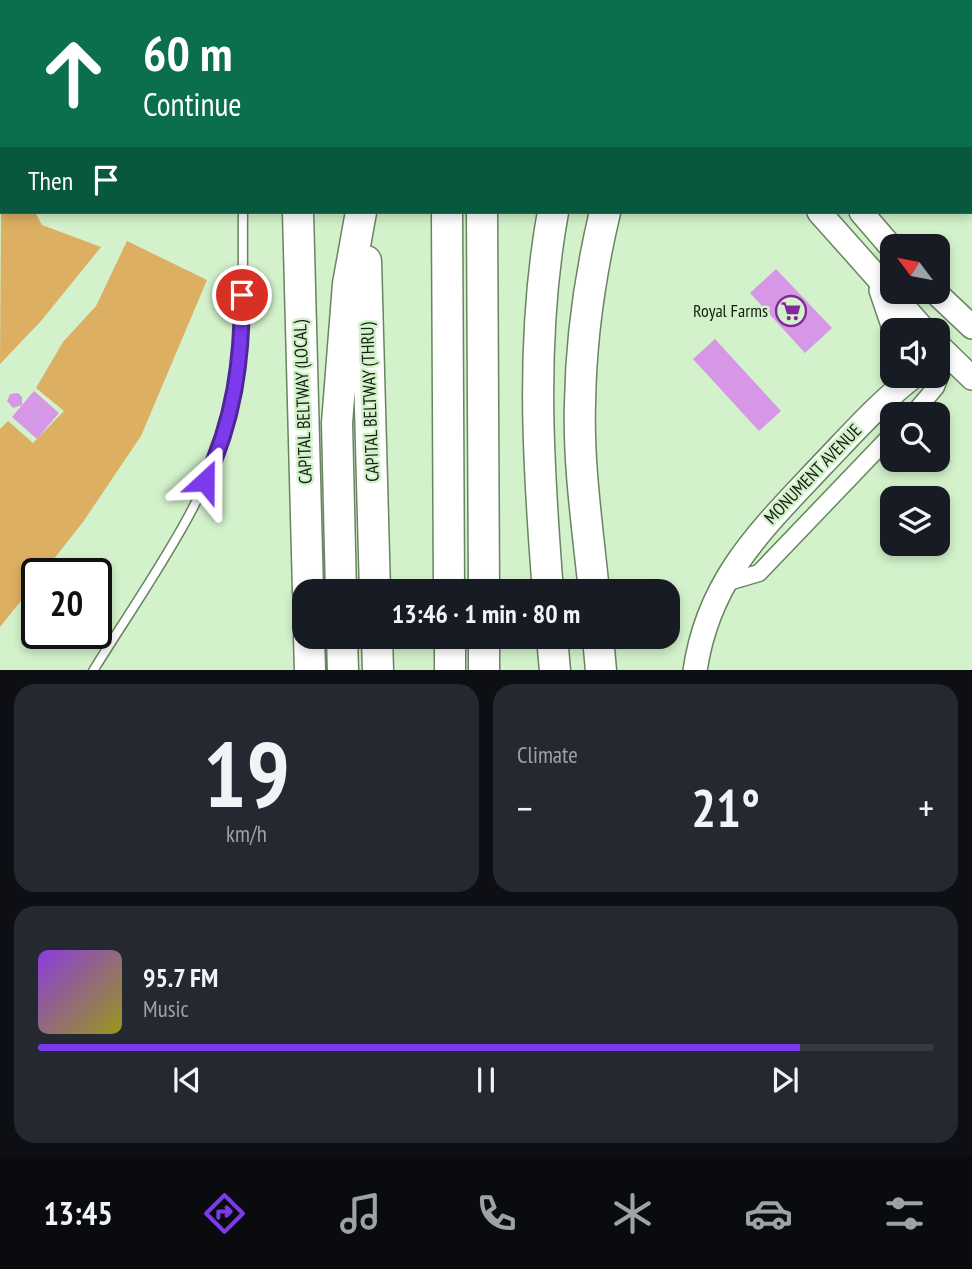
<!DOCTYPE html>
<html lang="en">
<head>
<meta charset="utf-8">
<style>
	body { margin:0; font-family:"PT Sans Narrow",sans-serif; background:#242831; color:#f1f3f6; height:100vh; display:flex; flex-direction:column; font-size:26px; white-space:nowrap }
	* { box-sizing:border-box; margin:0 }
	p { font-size:23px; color:#9ea1a6 }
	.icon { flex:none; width:38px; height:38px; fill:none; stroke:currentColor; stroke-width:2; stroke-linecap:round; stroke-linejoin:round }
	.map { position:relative; height:670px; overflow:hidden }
	.panel { display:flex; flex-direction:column; gap:14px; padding:14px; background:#0d0f14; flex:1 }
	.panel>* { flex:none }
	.banner { position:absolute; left:0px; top:0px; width:973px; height:214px; box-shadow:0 4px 10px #0003; background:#0b6e4f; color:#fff; overflow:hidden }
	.needle { width:46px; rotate:302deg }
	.fabs { position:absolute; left:880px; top:234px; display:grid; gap:14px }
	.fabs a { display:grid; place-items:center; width:70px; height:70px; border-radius:14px; background:#171b24; box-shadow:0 4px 10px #0003; font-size:35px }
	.speed { position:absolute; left:21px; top:558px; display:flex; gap:14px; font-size:35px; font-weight:700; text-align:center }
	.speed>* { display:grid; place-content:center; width:91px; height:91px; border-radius:50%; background:#171b24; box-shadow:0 4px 10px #0003; line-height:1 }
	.speed .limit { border:4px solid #111; border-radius:10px; background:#fff; color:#111 }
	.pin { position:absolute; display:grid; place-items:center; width:60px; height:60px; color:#fff; margin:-30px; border:4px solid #fff; border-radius:50%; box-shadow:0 2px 7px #0007 }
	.me { position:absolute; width:77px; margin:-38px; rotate:24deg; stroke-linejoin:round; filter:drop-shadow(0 0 5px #0008) }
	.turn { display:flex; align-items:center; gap:24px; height:147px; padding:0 28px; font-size:32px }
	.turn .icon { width:91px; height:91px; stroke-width:2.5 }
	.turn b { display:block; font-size:49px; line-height:60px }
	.then { display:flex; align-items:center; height:66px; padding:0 28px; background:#0003; gap:14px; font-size:26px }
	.big { font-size:52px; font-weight:600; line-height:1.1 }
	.panel .card { flex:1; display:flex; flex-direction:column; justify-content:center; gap:10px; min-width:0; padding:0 24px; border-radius:21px; background:#242831 }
	.panel .dial { align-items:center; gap:0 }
	.dial b { font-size:91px; line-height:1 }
	.song { display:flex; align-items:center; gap:21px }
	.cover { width:84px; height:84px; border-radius:10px; background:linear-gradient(135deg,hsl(270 70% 55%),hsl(60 70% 35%)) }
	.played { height:7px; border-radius:4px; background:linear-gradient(90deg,#7c3aed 85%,#363941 85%) }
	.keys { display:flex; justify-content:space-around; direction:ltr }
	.heat { display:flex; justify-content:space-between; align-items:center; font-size:38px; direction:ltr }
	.panel .tiles { flex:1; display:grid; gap:14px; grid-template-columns:1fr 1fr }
	.card:last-child { grid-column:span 2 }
	.trip { position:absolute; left:292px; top:579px; width:388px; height:70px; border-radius:21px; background:#171b24; box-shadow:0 4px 10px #0003; font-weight:600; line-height:70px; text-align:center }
	.tab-bar { display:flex; height:112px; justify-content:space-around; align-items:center; background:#090b0e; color:#9ea1a6 }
	.tab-bar .icon { width:49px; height:49px }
	.tab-bar .active { color:#7c3aed }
	.tab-bar b { font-size:32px; color:#f1f3f6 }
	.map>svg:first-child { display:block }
	.green { fill:#dcaf63 }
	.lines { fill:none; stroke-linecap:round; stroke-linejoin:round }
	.stream { stroke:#f68b8d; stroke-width:5 }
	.building { fill:#d797e7 }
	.lane-casing { stroke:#688461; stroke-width:11 }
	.street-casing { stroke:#688461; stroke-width:19 }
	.secondary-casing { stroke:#688461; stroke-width:26 }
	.highway-casing { stroke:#688461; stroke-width:33 }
	.lane { stroke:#fff; stroke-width:8 }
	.street { stroke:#fff; stroke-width:16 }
	.secondary { stroke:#fff; stroke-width:23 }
	.highway { stroke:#fff; stroke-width:30 }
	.route-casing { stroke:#51269a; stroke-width:18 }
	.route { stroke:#7c3aed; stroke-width:12 }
	.labels { text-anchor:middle; stroke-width:5; stroke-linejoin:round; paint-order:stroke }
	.poi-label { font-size:18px; fill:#141f11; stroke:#d3f2cb; text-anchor:end }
	.street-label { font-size:18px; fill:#141f11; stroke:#d3f2cb }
</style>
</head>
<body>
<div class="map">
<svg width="972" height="671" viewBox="0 0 972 671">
	<rect width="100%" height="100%" fill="#d3f2cb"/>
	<path class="green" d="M 2,72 L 2,212 L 35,212 L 42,225 L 101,247 L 41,321 L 0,364 Z
		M 127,241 L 207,280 L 141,436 L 83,522 L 42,574 L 37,574 L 37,581 L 0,627 L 0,429 L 8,421 L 33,443 L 64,411 L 36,388 L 63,342 L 96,306 Z"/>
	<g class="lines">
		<path class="stream" d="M 0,131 L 2,126"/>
	</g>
	<path class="building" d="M 776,269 L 832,328 L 805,353 L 750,293 Z
		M 715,339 L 781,411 L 759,431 L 693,359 Z
		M 34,391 L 59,413 L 37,439 L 12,417 L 22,405 L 13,408 L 7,401 L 10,394 L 18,393 L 22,397 L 22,405 Z"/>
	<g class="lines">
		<g class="lane-casing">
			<path id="lane" d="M 242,0 L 242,2
				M 93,671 C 145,586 218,491 235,392 C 246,333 242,272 243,212"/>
		</g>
		<g class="street-casing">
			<path id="street" d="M 912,415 L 936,387 L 948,355
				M 725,583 L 759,573 L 892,434"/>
		</g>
		<g class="secondary-casing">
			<path id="secondary" d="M 819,212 L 925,331
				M 861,212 L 892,248
				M 881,290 L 895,331
				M 935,292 L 972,327
				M 938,345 L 972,378
				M 695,671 C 708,579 762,529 822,465 C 851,435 880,402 914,376"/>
		</g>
		<g class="highway-casing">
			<path id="highway" d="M 292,0 L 292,2
				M 359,0 L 359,2
				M 480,0 L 480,2
				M 436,2 L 437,0
				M 614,2 L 615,0
				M 702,2 L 703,0
				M 298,212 L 308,592
				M 447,212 L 449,592
				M 482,212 L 484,592
				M 366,261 L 375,592
				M 341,592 L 337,423 L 348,284 L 361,212
				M 548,592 C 538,464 530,338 553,212
				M 594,592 C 588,530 578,466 580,403 C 581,338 590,275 605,212
				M 309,637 L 310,671
				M 342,637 L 343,671
				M 377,637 L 378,671
				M 450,637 L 450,671
				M 484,637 L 484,671
				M 552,637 L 555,671
				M 598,637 L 601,671"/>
		</g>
		<use href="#lane" class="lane"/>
		<use href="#street" class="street"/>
		<use href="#secondary" class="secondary"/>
		<use href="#highway" class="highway"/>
	</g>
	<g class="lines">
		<g class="route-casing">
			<path id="route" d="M 205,481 C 234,421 242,360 242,295"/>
		</g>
		<use href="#route" class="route"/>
	</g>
	<defs>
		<g id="supermarket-ring" transform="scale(1.575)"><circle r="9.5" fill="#d3f2cb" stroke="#812996" stroke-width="1.5"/><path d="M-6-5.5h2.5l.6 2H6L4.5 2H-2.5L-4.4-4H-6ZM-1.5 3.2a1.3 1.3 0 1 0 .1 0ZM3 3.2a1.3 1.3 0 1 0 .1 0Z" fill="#812996"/></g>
	</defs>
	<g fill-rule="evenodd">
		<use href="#supermarket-ring" x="791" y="311"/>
	</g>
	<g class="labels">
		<g class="poi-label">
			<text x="768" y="317">Royal Farms</text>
		</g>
		<g class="street-label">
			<text transform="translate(303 402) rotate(-92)" y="6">CAPITAL BELTWAY (LOCAL)</text>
			<text transform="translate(370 402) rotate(-92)" y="6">CAPITAL BELTWAY (THRU)</text>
			<text transform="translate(813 474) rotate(-46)" y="6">MONUMENT AVENUE</text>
		</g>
	</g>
</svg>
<div class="fabs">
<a><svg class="needle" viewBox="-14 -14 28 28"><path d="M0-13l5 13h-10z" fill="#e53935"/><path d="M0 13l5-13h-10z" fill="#9ea1a6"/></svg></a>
<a><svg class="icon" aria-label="sound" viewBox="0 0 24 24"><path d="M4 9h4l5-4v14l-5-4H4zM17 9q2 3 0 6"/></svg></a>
<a><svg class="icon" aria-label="search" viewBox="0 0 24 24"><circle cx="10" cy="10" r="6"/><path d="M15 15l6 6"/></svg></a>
<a><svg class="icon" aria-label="layers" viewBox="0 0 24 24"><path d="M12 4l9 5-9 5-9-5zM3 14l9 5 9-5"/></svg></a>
</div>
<div class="speed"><div class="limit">20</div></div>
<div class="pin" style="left:242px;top:295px;background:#d93025"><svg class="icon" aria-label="arrive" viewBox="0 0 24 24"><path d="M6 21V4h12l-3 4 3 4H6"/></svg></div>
<svg class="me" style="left:205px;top:481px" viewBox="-20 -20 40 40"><path d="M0-17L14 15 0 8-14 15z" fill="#7c3aed" stroke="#fff" stroke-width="4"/></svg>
<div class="trip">13:46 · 1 min · 80 m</div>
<div class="banner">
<div class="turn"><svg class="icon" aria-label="ahead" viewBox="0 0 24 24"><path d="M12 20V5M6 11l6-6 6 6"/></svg><div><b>60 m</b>Continue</div></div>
<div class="then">Then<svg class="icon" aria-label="arrive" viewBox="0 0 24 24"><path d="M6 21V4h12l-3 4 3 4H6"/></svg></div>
</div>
</div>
<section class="panel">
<div class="tiles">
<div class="card dial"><b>19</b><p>km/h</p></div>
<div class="card"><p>Climate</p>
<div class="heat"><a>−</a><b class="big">21°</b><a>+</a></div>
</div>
<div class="card">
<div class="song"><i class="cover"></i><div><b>95.7 FM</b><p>Music</p></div></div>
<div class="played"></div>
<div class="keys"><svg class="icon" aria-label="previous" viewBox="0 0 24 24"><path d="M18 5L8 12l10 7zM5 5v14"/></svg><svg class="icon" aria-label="pause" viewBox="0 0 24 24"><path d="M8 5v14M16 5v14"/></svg><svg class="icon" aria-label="next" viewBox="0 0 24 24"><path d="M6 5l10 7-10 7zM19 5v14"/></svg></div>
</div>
</div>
</section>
<nav class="tab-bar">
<b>13:45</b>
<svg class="icon active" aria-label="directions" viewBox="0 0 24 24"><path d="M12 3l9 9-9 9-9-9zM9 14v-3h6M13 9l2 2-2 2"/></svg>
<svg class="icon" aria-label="music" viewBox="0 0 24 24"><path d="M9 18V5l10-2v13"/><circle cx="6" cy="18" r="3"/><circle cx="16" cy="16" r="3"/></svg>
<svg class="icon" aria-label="phone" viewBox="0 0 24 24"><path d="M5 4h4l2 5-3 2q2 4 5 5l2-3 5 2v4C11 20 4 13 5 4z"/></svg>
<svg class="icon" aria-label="climate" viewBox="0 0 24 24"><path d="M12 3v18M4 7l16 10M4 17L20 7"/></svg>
<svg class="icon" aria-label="car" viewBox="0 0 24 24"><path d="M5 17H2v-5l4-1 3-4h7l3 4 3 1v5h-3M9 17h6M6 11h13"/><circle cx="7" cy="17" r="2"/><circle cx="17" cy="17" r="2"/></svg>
<svg class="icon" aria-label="filters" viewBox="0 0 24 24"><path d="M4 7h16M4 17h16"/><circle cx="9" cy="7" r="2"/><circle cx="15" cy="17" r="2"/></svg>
</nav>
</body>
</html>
